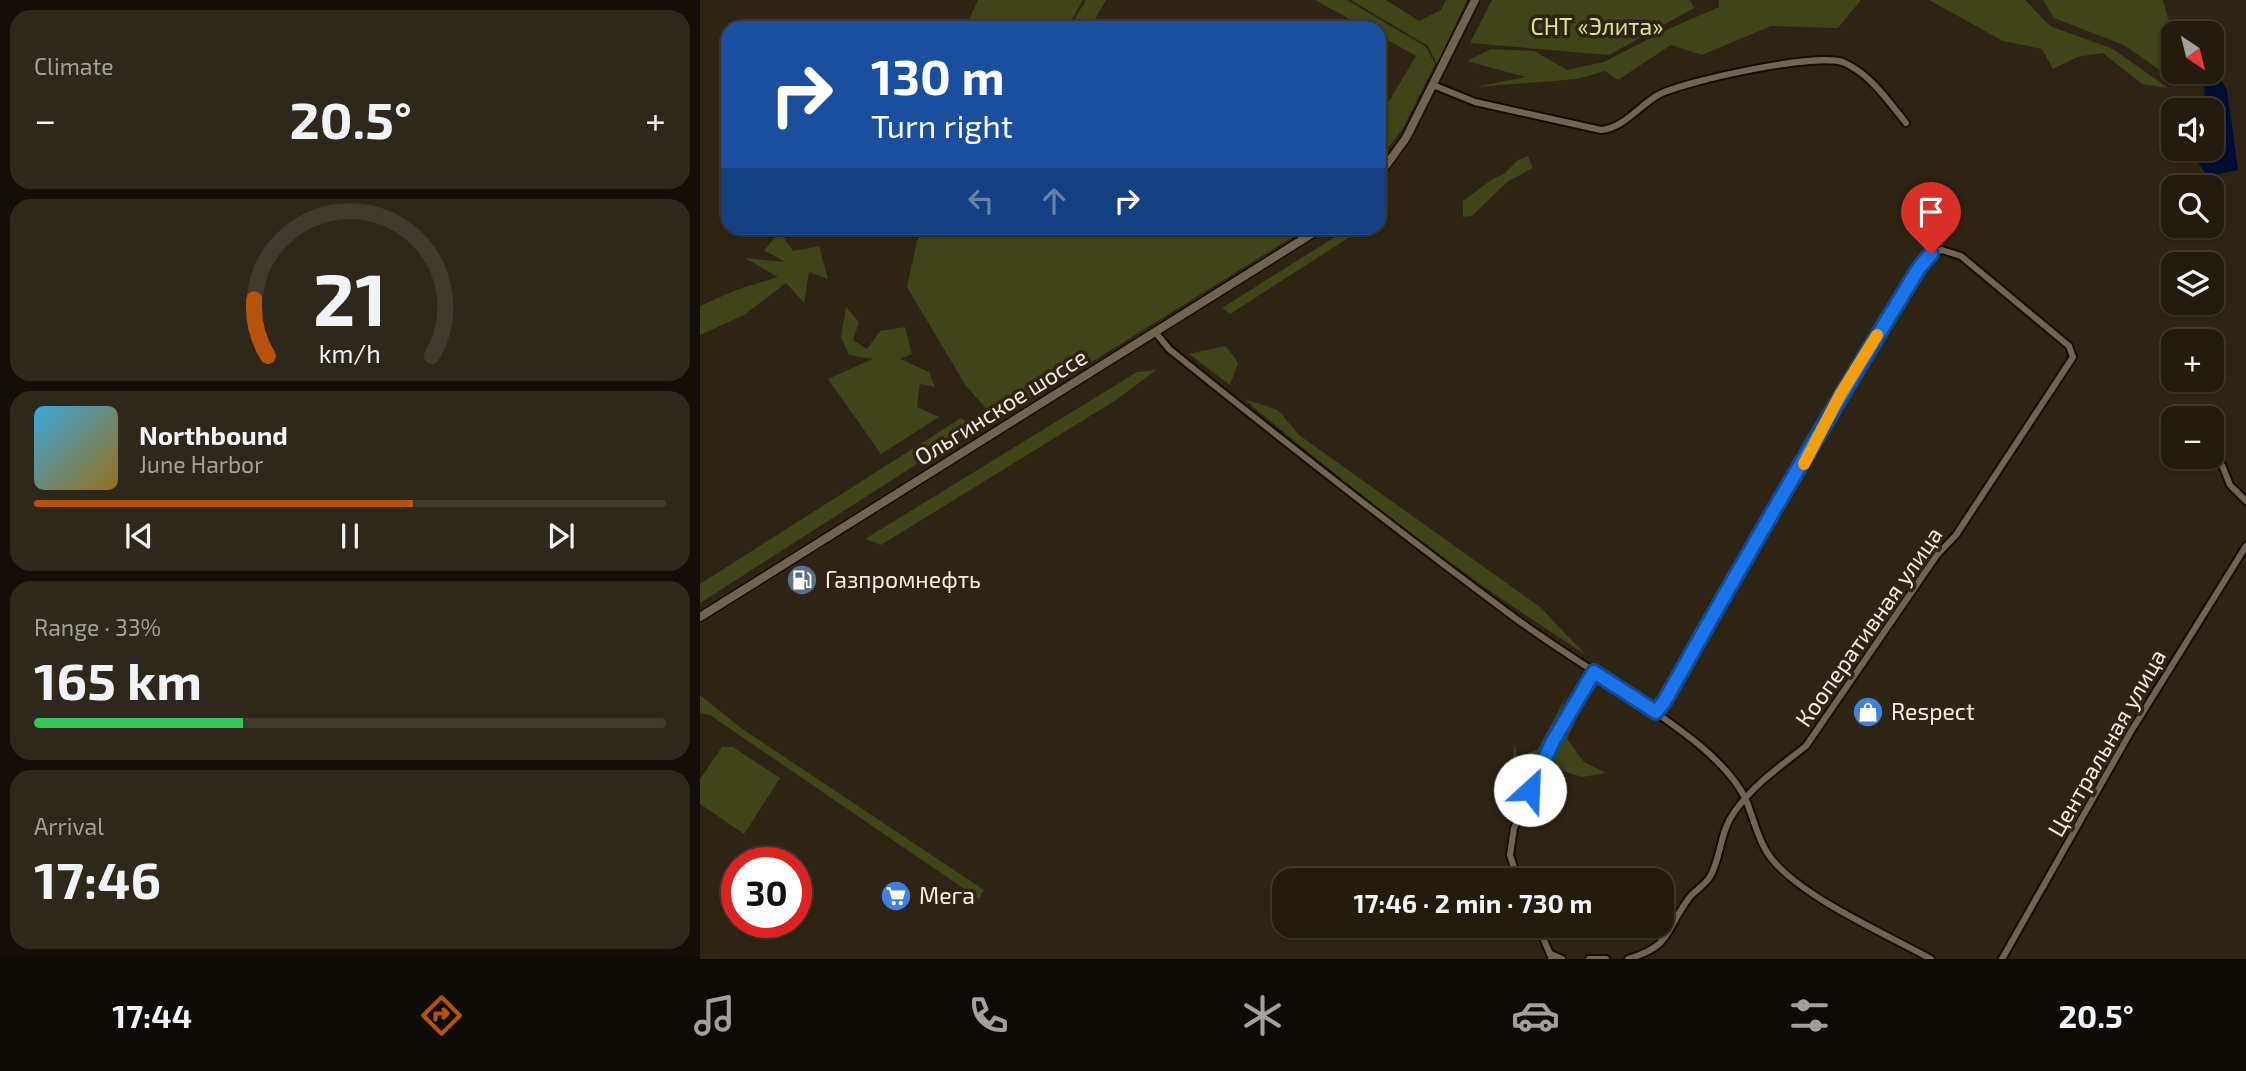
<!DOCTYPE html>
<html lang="en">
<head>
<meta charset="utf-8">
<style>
	body { margin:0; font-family:"Exo 2",sans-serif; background:#2e281c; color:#f1f3f6; height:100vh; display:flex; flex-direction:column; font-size:26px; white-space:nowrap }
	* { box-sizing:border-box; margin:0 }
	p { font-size:23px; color:#a2a19e }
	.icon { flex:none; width:38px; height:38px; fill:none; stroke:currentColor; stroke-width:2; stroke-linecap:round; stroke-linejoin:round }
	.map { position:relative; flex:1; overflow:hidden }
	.details { display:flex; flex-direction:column; gap:10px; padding:10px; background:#130f08; width:700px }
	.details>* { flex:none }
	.guide { position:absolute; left:21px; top:21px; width:665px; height:214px; border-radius:21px; box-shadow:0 2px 5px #0004,0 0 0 2px #3f392e; background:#1a4fa0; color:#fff; overflow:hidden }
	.needle { width:46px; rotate:145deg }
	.controls { position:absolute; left:1461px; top:21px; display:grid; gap:14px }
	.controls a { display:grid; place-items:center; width:63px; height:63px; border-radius:14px; background:#221b0e; box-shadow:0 2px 5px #0004,0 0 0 2px #3f392e; font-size:35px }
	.speed { position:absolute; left:21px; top:847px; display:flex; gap:14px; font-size:35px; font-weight:700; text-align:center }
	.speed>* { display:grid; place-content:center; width:91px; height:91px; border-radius:50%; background:#221b0e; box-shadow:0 2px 5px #0004,0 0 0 2px #3f392e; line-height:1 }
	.speed .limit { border:10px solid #d22; background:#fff; color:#111 }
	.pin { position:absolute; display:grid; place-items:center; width:60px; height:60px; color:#fff; margin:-72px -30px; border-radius:50% 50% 50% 0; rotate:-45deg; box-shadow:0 0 7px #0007 }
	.pin .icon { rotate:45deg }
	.me { position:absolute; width:77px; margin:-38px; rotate:25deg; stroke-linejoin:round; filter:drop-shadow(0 0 5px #0008) }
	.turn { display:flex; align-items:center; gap:24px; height:147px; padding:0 35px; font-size:32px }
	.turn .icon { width:91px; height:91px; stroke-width:2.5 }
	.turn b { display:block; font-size:49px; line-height:60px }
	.lanes { display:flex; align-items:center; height:66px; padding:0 35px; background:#0003; justify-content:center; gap:35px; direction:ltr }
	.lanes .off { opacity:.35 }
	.big { font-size:52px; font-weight:700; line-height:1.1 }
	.details .card { flex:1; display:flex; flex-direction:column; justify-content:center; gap:10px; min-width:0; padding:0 24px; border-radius:21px; background:#2e281c }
	.details .dial { align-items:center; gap:0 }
	.dial svg { height:182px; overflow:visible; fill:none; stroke:#3f392e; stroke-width:7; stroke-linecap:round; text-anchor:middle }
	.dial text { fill:#f1f3f6; stroke:none }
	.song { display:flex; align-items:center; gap:21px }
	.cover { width:84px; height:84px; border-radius:10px; background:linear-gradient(135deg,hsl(200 70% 55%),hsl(40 70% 35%)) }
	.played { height:7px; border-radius:4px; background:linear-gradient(90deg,#b45309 60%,#3f392e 60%) }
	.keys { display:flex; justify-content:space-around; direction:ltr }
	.heat { display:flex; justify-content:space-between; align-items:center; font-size:38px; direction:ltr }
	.charge { height:10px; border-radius:5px; background:linear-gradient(90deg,#34c759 33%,#3f392e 0) }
	.trip { position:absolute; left:572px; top:868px; width:402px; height:70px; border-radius:21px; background:#221b0e; box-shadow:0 2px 5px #0004,0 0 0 2px #3f392e; font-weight:700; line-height:70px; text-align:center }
	.menu { display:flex; height:112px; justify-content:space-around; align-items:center; background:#0e0b06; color:#a2a19e }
	.menu .icon { width:49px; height:49px }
	.menu .current { color:#b45309 }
	.menu b { font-size:32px; color:#f1f3f6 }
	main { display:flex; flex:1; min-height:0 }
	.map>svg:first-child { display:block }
	.green { fill:#3f4419 }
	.water { fill:#000d33 }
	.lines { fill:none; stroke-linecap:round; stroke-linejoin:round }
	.street-casing { stroke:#160d01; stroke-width:10 }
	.secondary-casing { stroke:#160d01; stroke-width:11 }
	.street { stroke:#6f6552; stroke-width:6 }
	.secondary { stroke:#6f6552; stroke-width:8 }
	.route-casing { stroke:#114b97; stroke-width:18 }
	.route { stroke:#1a73e8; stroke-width:12 }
	.slow { stroke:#f59e0b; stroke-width:12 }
	.labels { text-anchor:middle; stroke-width:7; stroke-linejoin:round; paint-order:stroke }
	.park-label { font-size:23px; fill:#d9e590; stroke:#2e2413 }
	.street-label { font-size:23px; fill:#f6efe5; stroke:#2e2413 }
	.poi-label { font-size:23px; fill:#f6efe5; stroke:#2e2413; text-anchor:start }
</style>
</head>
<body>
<main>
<section class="details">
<div class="card"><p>Climate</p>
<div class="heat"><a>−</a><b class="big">20.5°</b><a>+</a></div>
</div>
<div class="card dial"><svg viewBox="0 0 100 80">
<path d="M14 69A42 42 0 1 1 86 69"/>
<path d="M14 69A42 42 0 0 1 8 44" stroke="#b45309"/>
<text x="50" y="56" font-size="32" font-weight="700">21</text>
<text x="50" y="72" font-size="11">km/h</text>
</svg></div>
<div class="card">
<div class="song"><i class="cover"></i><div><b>Northbound</b><p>June Harbor</p></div></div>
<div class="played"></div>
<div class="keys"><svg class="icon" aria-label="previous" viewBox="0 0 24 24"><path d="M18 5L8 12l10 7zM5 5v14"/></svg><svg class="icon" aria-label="pause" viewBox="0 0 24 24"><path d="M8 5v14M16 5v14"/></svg><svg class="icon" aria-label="next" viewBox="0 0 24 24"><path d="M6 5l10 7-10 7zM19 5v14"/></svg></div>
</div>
<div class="card"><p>Range · 33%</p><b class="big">165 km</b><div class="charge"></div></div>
<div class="card"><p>Arrival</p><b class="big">17:46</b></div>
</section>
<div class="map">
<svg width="1546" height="959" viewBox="0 0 1546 959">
	<rect width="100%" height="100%" fill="#2e2413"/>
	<path class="green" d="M 278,0 L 383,0 L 367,28 L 265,28 Z
		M 386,0 L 406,0 L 390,28 L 369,28 Z
		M 615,0 L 647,0 L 726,47 L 735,64 L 702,130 L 679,159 L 679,118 L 716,56 L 679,35 L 679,28 L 666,28 Z
		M 651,0 L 686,0 L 719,21 L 741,10 L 746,0 L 767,0 L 737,64 L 728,46 Z
		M 792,0 L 990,0 L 994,8 L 909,55 L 770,43 Z
		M 1019,0 L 1161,0 L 1138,28 L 1071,26 L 1002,55 L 971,45 L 918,80 L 905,71 L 877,79 L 776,87 L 825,77 L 767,61 L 791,49 L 834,51 L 867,70 L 904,62 L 964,31 L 1019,7 Z
		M 1229,0 L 1325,0 L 1350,26 L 1413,49 L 1468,88 L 1442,84 L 1403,53 L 1377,57 L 1353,69 L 1342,49 L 1303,41 Z
		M 1343,0 L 1463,0 L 1473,35 L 1474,72 L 1482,72 L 1470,77 L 1424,45 L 1354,18 Z
		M 828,156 L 833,168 L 807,182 L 772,216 L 763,217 L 763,201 L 791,180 L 804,174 L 818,160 Z
		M 224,228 L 607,228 L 374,373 L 369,371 L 359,378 L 360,382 L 305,413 L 300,412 L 293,416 L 266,386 L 207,287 L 217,241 Z
		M 649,228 L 659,231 L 530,314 L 522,308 Z
		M 80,232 L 93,251 L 119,246 L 128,279 L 109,272 L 104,303 L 86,283 L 44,315 L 0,335 L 0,306 L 36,290 L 78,277 L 45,258 L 85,262 L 64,250 Z
		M 146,307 L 159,322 L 153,340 L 167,349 L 180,331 L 205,327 L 212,354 L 200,359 L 229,372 L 235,387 L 220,384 L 217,407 L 239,417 L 181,454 L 128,379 L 172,359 L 149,355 L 141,337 Z
		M 526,346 L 538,363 L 530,385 L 489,354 Z
		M 456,370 L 416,400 L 181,545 L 165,539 L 437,372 Z
		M 544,399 L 578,410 L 599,435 L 840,607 L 885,654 C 765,579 652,490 544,399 Z
		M 261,418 L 269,423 L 270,430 L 0,603 L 0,584 Z
		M 891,688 L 867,739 L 884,762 L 906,773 L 882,777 L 860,770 L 847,797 L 829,811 L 881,696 Z
		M 870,689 L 824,790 L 809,778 L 815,745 L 820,777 L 826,754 L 838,749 Z
		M 0,695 L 41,728 L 284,890 L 279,899 L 10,715 L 0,713 Z
		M 22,747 L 33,747 L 80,778 L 44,834 L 0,804 L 0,779 Z"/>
	<path class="water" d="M 1512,63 L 1527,90 L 1538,170 L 1507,176 L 1489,149 L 1512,149 L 1512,110 L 1504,110 L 1505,72 L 1512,72 Z"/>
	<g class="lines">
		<g class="street-casing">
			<path id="street" d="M 733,85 L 775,102 L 901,130 C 925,128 940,104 960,94 C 986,81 1121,51 1145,63 C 1171,75 1188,101 1206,123
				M 456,333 L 469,349 C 583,441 698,531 815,618 C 875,662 941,698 998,744 C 1016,759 1036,778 1046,800 C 1054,819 1058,841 1071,858 C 1101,897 1186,934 1231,959
				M 1522,465 L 1530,485 L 1546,501
				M 818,880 L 810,855 L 814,828 L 853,741 L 894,672
				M 838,926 L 852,959
				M 851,954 L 862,959
				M 889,959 L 906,959
				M 928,959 C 973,945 964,932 989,898 C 995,890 1006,885 1011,875 C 1022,853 1020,831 1035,811 C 1055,783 1081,766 1106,746 L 1237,555 L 1256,535 L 1373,357 L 1369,346 L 1261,256 L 1242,250 L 1231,254 L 1219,268 L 1140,395 L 1104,463 L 956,712
				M 1302,959 L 1430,733 L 1546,546"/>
		</g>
		<g class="secondary-casing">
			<path id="secondary" d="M 679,175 L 706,138 L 775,0
				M 0,617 L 621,228"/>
		</g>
		<use href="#street" class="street"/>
		<use href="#secondary" class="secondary"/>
	</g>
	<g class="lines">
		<g class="route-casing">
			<path id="route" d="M 830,790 L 853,741 L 894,672 L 956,712 L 964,702 C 1046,556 1131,411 1219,268 L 1231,254"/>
		</g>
		<use href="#route" class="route"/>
		<path class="slow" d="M 1104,464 L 1140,395 L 1177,335"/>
	</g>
	<defs>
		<g id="fuel-disc" transform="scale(1.575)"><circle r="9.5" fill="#5c6f8a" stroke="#2e2413"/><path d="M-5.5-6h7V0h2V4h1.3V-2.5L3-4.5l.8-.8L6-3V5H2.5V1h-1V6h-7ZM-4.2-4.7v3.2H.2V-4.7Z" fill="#fff"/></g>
		<g id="shop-disc" transform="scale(1.575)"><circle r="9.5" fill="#3f7fe0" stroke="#2e2413"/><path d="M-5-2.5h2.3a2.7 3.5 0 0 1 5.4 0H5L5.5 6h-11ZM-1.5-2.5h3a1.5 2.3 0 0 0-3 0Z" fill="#fff"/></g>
		<g id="supermarket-disc" transform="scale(1.575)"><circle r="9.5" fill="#3f7fe0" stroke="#2e2413"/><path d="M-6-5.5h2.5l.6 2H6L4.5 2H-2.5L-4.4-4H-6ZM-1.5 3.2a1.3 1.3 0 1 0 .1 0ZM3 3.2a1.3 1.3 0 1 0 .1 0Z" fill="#fff"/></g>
	</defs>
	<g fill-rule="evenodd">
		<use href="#fuel-disc" x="102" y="580"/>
		<use href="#shop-disc" x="1168" y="712"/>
		<use href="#supermarket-disc" x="196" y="896"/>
	</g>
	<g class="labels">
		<g class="park-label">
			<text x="897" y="35">СНТ «Элита»</text>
		</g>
		<g class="street-label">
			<text transform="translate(301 407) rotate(-32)" y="8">Ольгинское шоссе</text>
			<text transform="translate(1169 627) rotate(-55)" y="8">Кооперативная улица</text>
			<text transform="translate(1407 743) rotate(-60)" y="8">Центральная улица</text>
		</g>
		<g class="poi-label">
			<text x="125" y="588">Газпромнефть</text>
			<text x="1191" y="720">Respect</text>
			<text x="219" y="904">Мега</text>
		</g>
	</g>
</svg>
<div class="controls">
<a><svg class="needle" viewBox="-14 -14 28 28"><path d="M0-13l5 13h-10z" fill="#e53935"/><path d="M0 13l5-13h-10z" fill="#a2a19e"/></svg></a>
<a><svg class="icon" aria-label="sound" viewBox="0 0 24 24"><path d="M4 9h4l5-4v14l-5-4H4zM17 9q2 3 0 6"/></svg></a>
<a><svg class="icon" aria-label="search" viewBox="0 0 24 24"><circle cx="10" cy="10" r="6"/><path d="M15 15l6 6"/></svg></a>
<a><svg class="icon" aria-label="layers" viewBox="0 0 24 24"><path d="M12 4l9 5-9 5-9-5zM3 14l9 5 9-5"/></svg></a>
<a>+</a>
<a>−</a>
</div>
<div class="speed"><div class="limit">30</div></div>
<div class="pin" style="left:1231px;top:254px;background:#d93025"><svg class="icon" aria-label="arrive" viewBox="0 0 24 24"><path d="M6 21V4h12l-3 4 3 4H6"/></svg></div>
<svg class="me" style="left:830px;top:790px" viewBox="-20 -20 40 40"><circle r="19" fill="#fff"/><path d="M0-13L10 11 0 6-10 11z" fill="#1a73e8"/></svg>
<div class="trip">17:46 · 2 min · 730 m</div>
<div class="guide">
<div class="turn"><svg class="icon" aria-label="right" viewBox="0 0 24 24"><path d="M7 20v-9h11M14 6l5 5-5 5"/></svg><div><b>130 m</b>Turn right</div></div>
<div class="lanes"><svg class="icon off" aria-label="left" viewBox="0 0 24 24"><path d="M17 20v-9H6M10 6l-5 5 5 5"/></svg><svg class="icon off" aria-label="ahead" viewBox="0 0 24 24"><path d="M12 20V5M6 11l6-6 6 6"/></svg><svg class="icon" aria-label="right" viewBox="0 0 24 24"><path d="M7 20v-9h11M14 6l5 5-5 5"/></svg></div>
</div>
</div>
</main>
<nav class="menu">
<b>17:44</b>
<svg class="icon current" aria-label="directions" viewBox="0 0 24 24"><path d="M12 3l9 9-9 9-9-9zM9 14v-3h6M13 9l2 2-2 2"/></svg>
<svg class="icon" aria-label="music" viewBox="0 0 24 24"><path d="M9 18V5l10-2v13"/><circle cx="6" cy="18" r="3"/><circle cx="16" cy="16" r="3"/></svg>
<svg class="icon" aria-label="phone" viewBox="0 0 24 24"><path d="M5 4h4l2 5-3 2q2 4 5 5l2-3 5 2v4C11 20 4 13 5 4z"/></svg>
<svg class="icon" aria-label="climate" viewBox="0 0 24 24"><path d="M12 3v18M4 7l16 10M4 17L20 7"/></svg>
<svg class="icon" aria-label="car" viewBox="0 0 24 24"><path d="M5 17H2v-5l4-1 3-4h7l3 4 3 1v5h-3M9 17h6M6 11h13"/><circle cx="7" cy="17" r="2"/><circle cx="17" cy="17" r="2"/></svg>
<svg class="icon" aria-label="filters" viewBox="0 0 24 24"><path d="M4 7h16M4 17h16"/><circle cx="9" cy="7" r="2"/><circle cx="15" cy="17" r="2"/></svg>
<b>20.5°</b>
</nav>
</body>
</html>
